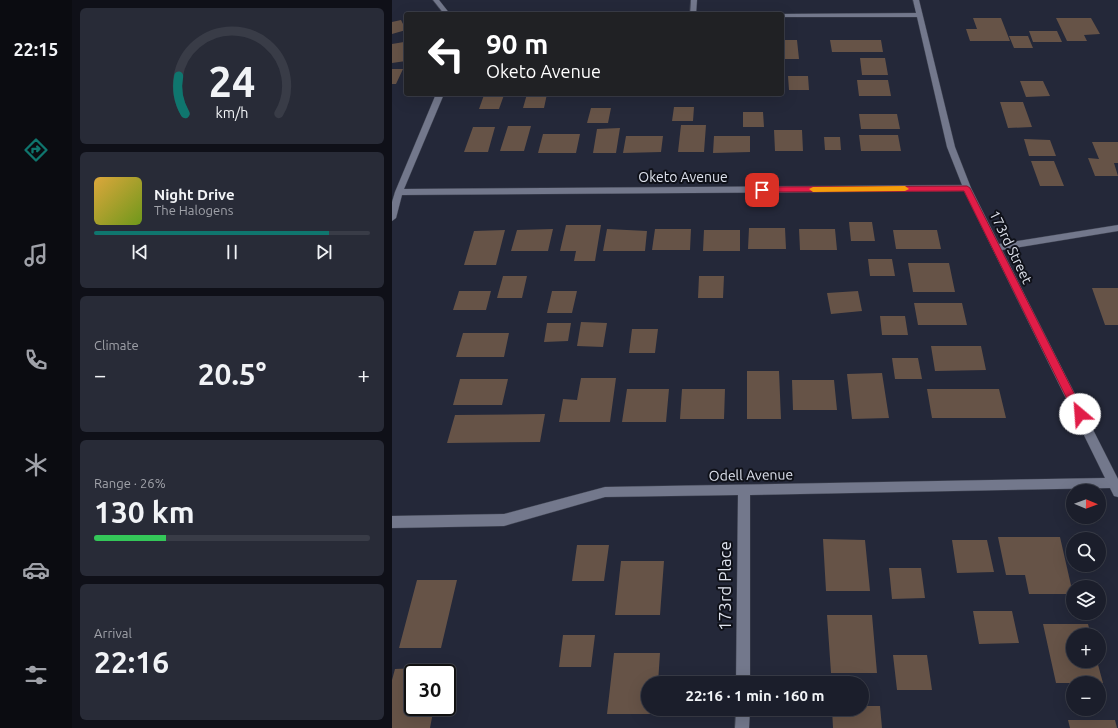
<!DOCTYPE html>
<html lang="en">
<head>
<meta charset="utf-8">
<style>
	body { margin:0; font-family:Ubuntu,sans-serif; background:#282b37; color:#f1f3f6; height:100vh; display:flex; flex-direction:column; font-size:15px; white-space:nowrap }
	* { box-sizing:border-box; margin:0 }
	p { font-size:13px; color:#a0a2a9 }
	.icon { flex:none; width:22px; height:22px; fill:none; stroke:currentColor; stroke-width:2; stroke-linecap:round; stroke-linejoin:round }
	.map { position:relative; flex:1; overflow:hidden }
	.sheet { display:flex; flex-direction:column; gap:8px; padding:8px; background:#0f1018; width:320px }
	.sheet>* { flex:none }
	.hud { position:absolute; left:12px; top:12px; width:380px; height:84px; border-radius:4px; box-shadow:0 4px 16px #0002,0 0 0 1px #393c47; background:#202124; color:#fff; overflow:hidden }
	.needle { width:26px; rotate:91deg }
	.buttons { position:absolute; left:674px; top:484px; display:grid; gap:8px }
	.buttons a { display:grid; place-items:center; width:40px; height:40px; border-radius:50%; background:#1b1e2b; box-shadow:0 4px 16px #0002,0 0 0 1px #393c47; font-size:20px }
	.speed { position:absolute; left:12px; top:664px; display:flex; gap:8px; font-size:20px; font-weight:700; text-align:center }
	.speed>* { display:grid; place-content:center; width:52px; height:52px; border-radius:50%; background:#1b1e2b; box-shadow:0 4px 16px #0002,0 0 0 1px #393c47; line-height:1 }
	.speed .limit { border:2px solid #111; border-radius:6px; background:#fff; color:#111 }
	.pin { position:absolute; display:grid; place-items:center; width:34px; height:34px; color:#fff; margin:-17px; border-radius:8px; box-shadow:0 2px 6px #0006 }
	.me { position:absolute; width:44px; margin:-22px; rotate:333deg; stroke-linejoin:round; filter:drop-shadow(0 0 3px #0008) }
	.turn { display:flex; align-items:center; gap:14px; height:84px; padding:0 16px; font-size:18px }
	.turn .icon { width:52px; height:52px; stroke-width:2.5 }
	.turn b { display:block; font-size:28px; line-height:34px }
	.big { font-size:30px; font-weight:700; line-height:1.1 }
	.sheet .tile { flex:1; display:flex; flex-direction:column; justify-content:center; gap:6px; min-width:0; padding:0 14px; border-radius:6px; background:#282b37 }
	.sheet .dial { align-items:center; gap:0 }
	.dial svg { height:104px; overflow:visible; fill:none; stroke:#393c47; stroke-width:7; stroke-linecap:round; text-anchor:middle }
	.dial text { fill:#f1f3f6; stroke:none }
	.song { display:flex; align-items:center; gap:12px }
	.cover { width:48px; height:48px; border-radius:6px; background:linear-gradient(135deg,hsl(40 70% 55%),hsl(80 70% 35%)) }
	.played { height:4px; border-radius:2px; background:linear-gradient(90deg,#0f766e 85%,#393c47 85%) }
	.keys { display:flex; justify-content:space-around; direction:ltr }
	.heat { display:flex; justify-content:space-between; align-items:center; font-size:22px; direction:ltr }
	.charge { height:6px; border-radius:3px; background:linear-gradient(90deg,#34c759 26%,#393c47 0) }
	.trip { position:absolute; left:249px; top:676px; width:228px; height:40px; border-radius:20px; background:#1b1e2b; box-shadow:0 4px 16px #0002,0 0 0 1px #393c47; font-weight:700; line-height:40px; text-align:center }
	main { display:flex; flex:1; min-height:0 }
	.tab-bar { display:flex; flex-direction:column; width:72px; justify-content:space-around; align-items:center; background:#0b0c11; color:#a0a2a9 }
	.tab-bar .icon { width:28px; height:28px }
	.tab-bar .current { color:#0f766e }
	.tab-bar b { font-size:18px; color:#f1f3f6 }
	.map>svg:first-child { display:block }
	.building { fill:#665347 }
	.lines { fill:none; stroke-linecap:round; stroke-linejoin:round }
	.minor-casing { stroke:#3f4351; stroke-width:1 }
	.minor { fill:#73788c; fill-rule:evenodd }
	.route { fill:#e11d48; stroke:#92132f }
	.slow { fill:#f59e0b }
	.labels { text-anchor:middle; stroke-width:4; stroke-linejoin:round; paint-order:stroke }
	.street-label { font-size:14px; fill:#dee2ed; stroke:#0f1119 }
	.near-street-label { font-size:17px; fill:#dee2ed; stroke:#0f1119 }
</style>
</head>
<body>
<main>
<nav class="tab-bar">
<b>22:15</b>
<svg class="icon current" aria-label="directions" viewBox="0 0 24 24"><path d="M12 3l9 9-9 9-9-9zM9 14v-3h6M13 9l2 2-2 2"/></svg>
<svg class="icon" aria-label="music" viewBox="0 0 24 24"><path d="M9 18V5l10-2v13"/><circle cx="6" cy="18" r="3"/><circle cx="16" cy="16" r="3"/></svg>
<svg class="icon" aria-label="phone" viewBox="0 0 24 24"><path d="M5 4h4l2 5-3 2q2 4 5 5l2-3 5 2v4C11 20 4 13 5 4z"/></svg>
<svg class="icon" aria-label="climate" viewBox="0 0 24 24"><path d="M12 3v18M4 7l16 10M4 17L20 7"/></svg>
<svg class="icon" aria-label="car" viewBox="0 0 24 24"><path d="M5 17H2v-5l4-1 3-4h7l3 4 3 1v5h-3M9 17h6M6 11h13"/><circle cx="7" cy="17" r="2"/><circle cx="17" cy="17" r="2"/></svg>
<svg class="icon" aria-label="filters" viewBox="0 0 24 24"><path d="M4 7h16M4 17h16"/><circle cx="9" cy="7" r="2"/><circle cx="15" cy="17" r="2"/></svg>
</nav>
<section class="sheet">
<div class="tile dial"><svg viewBox="0 0 100 80">
<path d="M14 69A42 42 0 1 1 86 69"/>
<path d="M14 69A42 42 0 0 1 9 40" stroke="#0f766e"/>
<text x="50" y="56" font-size="32" font-weight="700">24</text>
<text x="50" y="72" font-size="11">km/h</text>
</svg></div>
<div class="tile">
<div class="song"><i class="cover"></i><div><b>Night Drive</b><p>The Halogens</p></div></div>
<div class="played"></div>
<div class="keys"><svg class="icon" aria-label="previous" viewBox="0 0 24 24"><path d="M18 5L8 12l10 7zM5 5v14"/></svg><svg class="icon" aria-label="pause" viewBox="0 0 24 24"><path d="M8 5v14M16 5v14"/></svg><svg class="icon" aria-label="next" viewBox="0 0 24 24"><path d="M6 5l10 7-10 7zM19 5v14"/></svg></div>
</div>
<div class="tile"><p>Climate</p>
<div class="heat"><a>−</a><b class="big">20.5°</b><a>+</a></div>
</div>
<div class="tile"><p>Range · 26%</p><b class="big">130 km</b><div class="charge"></div></div>
<div class="tile"><p>Arrival</p><b class="big">22:16</b></div>
</section>
<div class="map">
<svg width="726" height="728" viewBox="0 0 726 728">
	<rect width="100%" height="100%" fill="#242839"/>
	<path class="building" d="M 581,18 L 609,18 L 618,41 L 578,41 L 574,29 L 585,29 Z
		M 664,18 L 699,18 L 708,34 L 692,35 L 695,41 L 675,41 Z
		M 9,20 L 14,30 L 0,34 L 0,22 Z
		M 637,31 L 665,31 L 670,42 L 641,42 Z
		M 617,36 L 636,36 L 641,48 L 622,48 Z
		M 390,40 L 405,40 L 407,59 L 390,59 Z
		M 438,40 L 489,40 L 491,52 L 440,52 Z
		M 12,42 L 14,61 L 0,63 L 0,44 Z
		M 468,58 L 493,58 L 496,75 L 470,75 Z
		M 0,69 L 11,69 L 4,84 L 0,84 Z
		M 396,76 L 416,76 L 417,90 L 397,90 Z
		M 465,80 L 496,80 L 499,96 L 467,96 Z
		M 628,81 L 651,81 L 658,96 L 634,97 Z
		M 135,94 L 155,94 L 152,108 L 131,108 Z
		M 92,95 L 112,95 L 107,109 L 87,109 Z
		M 608,102 L 631,102 L 640,127 L 616,128 Z
		M 282,107 L 302,107 L 301,121 L 280,121 Z
		M 199,108 L 219,108 L 216,123 L 195,123 Z
		M 351,112 L 371,112 L 372,127 L 351,127 Z
		M 467,114 L 505,114 L 508,129 L 469,129 Z
		M 289,125 L 314,125 L 312,152 L 286,152 Z
		M 116,126 L 139,126 L 132,151 L 108,151 Z
		M 81,127 L 103,127 L 96,152 L 72,152 Z
		M 228,128 L 224,153 L 201,153 L 205,129 Z
		M 382,130 L 410,130 L 411,151 L 383,151 Z
		M 151,134 L 188,134 L 184,153 L 146,153 Z
		M 467,135 L 506,135 L 509,151 L 469,151 Z
		M 234,136 L 271,136 L 269,152 L 231,153 Z
		M 322,136 L 358,136 L 358,152 L 321,153 Z
		M 432,137 L 448,137 L 449,150 L 433,150 Z
		M 632,139 L 658,140 L 664,156 L 637,156 Z
		M 700,142 L 726,142 L 726,163 L 722,163 L 726,176 L 703,176 L 696,158 L 707,159 Z
		M 639,161 L 662,161 L 672,186 L 648,186 Z
		M 457,222 L 480,222 L 483,241 L 459,241 Z
		M 174,225 L 209,225 L 203,261 L 182,261 L 184,251 L 168,251 Z
		M 357,228 L 393,228 L 394,249 L 356,249 Z
		M 161,229 L 156,251 L 119,251 L 125,230 Z
		M 215,229 L 255,231 L 253,251 L 211,251 Z
		M 263,229 L 299,229 L 298,250 L 260,250 Z
		M 407,229 L 443,229 L 445,250 L 408,250 Z
		M 113,230 L 104,265 L 72,265 L 82,231 Z
		M 312,230 L 348,230 L 348,251 L 311,251 Z
		M 501,230 L 545,230 L 549,249 L 504,249 Z
		M 476,259 L 500,259 L 503,276 L 478,276 Z
		M 516,263 L 557,263 L 563,292 L 521,292 Z
		M 111,276 L 135,276 L 130,298 L 105,298 Z
		M 307,276 L 332,276 L 331,298 L 306,298 Z
		M 700,288 L 726,288 L 726,325 L 713,325 Z
		M 67,291 L 99,291 L 94,310 L 61,310 Z
		M 160,291 L 185,291 L 180,313 L 155,313 Z
		M 466,291 L 470,311 L 439,314 L 435,293 Z
		M 522,303 L 570,303 L 575,325 L 526,325 Z
		M 488,316 L 513,316 L 516,335 L 490,335 Z
		M 189,322 L 215,323 L 211,347 L 185,346 Z
		M 155,323 L 179,323 L 176,341 L 152,342 Z
		M 240,329 L 266,329 L 263,353 L 237,353 Z
		M 71,333 L 117,333 L 112,357 L 64,357 Z
		M 539,346 L 589,346 L 594,370 L 543,371 Z
		M 500,358 L 526,358 L 530,379 L 503,379 Z
		M 355,371 L 387,371 L 389,419 L 355,419 Z
		M 490,373 L 497,418 L 460,419 L 455,374 Z
		M 189,378 L 224,378 L 218,422 L 167,422 L 171,399 L 185,400 Z
		M 68,379 L 116,379 L 110,405 L 61,405 Z
		M 400,380 L 442,380 L 445,410 L 401,410 Z
		M 235,389 L 277,389 L 274,422 L 230,422 Z
		M 290,389 L 333,389 L 332,419 L 288,419 Z
		M 535,389 L 607,389 L 614,418 L 540,418 Z
		M 153,414 L 148,442 L 55,443 L 63,415 Z
		M 606,537 L 668,537 L 681,594 L 637,594 L 633,575 L 614,575 Z
		M 431,539 L 473,540 L 478,591 L 434,591 Z
		M 560,540 L 595,540 L 602,572 L 565,573 Z
		M 185,545 L 217,545 L 212,581 L 180,581 Z
		M 229,561 L 272,561 L 268,615 L 223,615 Z
		M 497,568 L 529,568 L 533,598 L 500,599 Z
		M 25,580 L 65,580 L 49,648 L 7,648 Z
		M 581,611 L 620,611 L 627,643 L 587,644 Z
		M 435,615 L 480,615 L 485,673 L 439,673 Z
		M 651,624 L 696,624 L 699,635 L 681,635 L 681,661 L 705,661 L 711,683 L 664,683 Z
		M 171,635 L 203,635 L 199,667 L 167,667 Z
		M 222,653 L 268,653 L 266,683 L 256,683 L 256,709 L 264,709 L 263,714 L 215,714 Z
		M 501,655 L 535,655 L 540,690 L 505,690 Z
		M 50,667 L 49,673 L 21,673 L 21,707 L 42,707 L 38,728 L 0,728 L 0,680 L 3,669 Z
		M 470,706 L 488,706 L 490,728 L 441,728 L 440,709 L 470,709 Z
		M 676,720 L 723,720 L 725,728 L 678,728 Z"/>
	<g class="lines">
		<g class="minor-casing">
			<path id="minor" d="M 41,0 L 47,0 L 58,14 L 52,14 Z
				M 299,0 L 305,0 L 304,14 L 298,14 Z
				M 521,0 L 527,0 L 563,147 L 579,188 L 607,244 L 726,225 L 726,231 L 610,250 L 726,479 L 726,497 L 722,496 L 718,488 L 358,495 L 358,683 L 344,683 L 346,495 L 213,497 L 112,526 L 0,528 L 0,516 L 112,514 L 213,487 L 713,478 L 572,191 L 10,195 L 4,218 L 0,221 L 0,202 L 3,192 L 44,94 L 52,94 L 12,189 L 570,185 L 555,147 L 525,17 L 390,17 L 390,14 L 387,14 L 524,13 Z
				M 344,709 L 358,709 L 357,728 L 343,728 Z"/>
		</g>
		<use href="#minor" class="minor"/>
	</g>
	<path class="route" d="M 575,186 L 578,188 L 691,411 L 692,414 L 691,417 L 688,418 L 684,417 L 572,191 L 370,192 L 366,190 L 370,187 Z"/>
	<path class="slow" d="M 513,186 L 517,189 L 513,191 L 421,192 L 417,189 L 421,187 Z"/>
	<g class="labels">
		<g class="street-label">
			<text x="291" y="182">Oketo Avenue</text>
			<text transform="translate(619 247) rotate(64)" y="5">173rd Street</text>
			<text transform="translate(359 475) rotate(-1)" y="5">Odell Avenue</text>
		</g>
		<g class="near-street-label">
			<text transform="translate(333 586) rotate(-90)" y="6">173rd Place</text>
		</g>
	</g>
</svg>
<div class="buttons">
<a><svg class="needle" viewBox="-14 -14 28 28"><path d="M0-13l5 13h-10z" fill="#e53935"/><path d="M0 13l5-13h-10z" fill="#a0a2a9"/></svg></a>
<a><svg class="icon" aria-label="search" viewBox="0 0 24 24"><circle cx="10" cy="10" r="6"/><path d="M15 15l6 6"/></svg></a>
<a><svg class="icon" aria-label="layers" viewBox="0 0 24 24"><path d="M12 4l9 5-9 5-9-5zM3 14l9 5 9-5"/></svg></a>
<a>+</a>
<a>−</a>
</div>
<div class="speed"><div class="limit">30</div></div>
<div class="pin" style="left:370px;top:190px;background:#d93025"><svg class="icon" aria-label="arrive" viewBox="0 0 24 24"><path d="M6 21V4h12l-3 4 3 4H6"/></svg></div>
<svg class="me" style="left:688px;top:414px" viewBox="-20 -20 40 40"><circle r="19" fill="#fff"/><path d="M0-13L10 11 0 6-10 11z" fill="#e11d48"/></svg>
<div class="trip">22:16 · 1 min · 160 m</div>
<div class="hud">
<div class="turn"><svg class="icon" aria-label="left" viewBox="0 0 24 24"><path d="M17 20v-9H6M10 6l-5 5 5 5"/></svg><div><b>90 m</b>Oketo Avenue</div></div>
</div>
</div>
</main>
</body>
</html>
